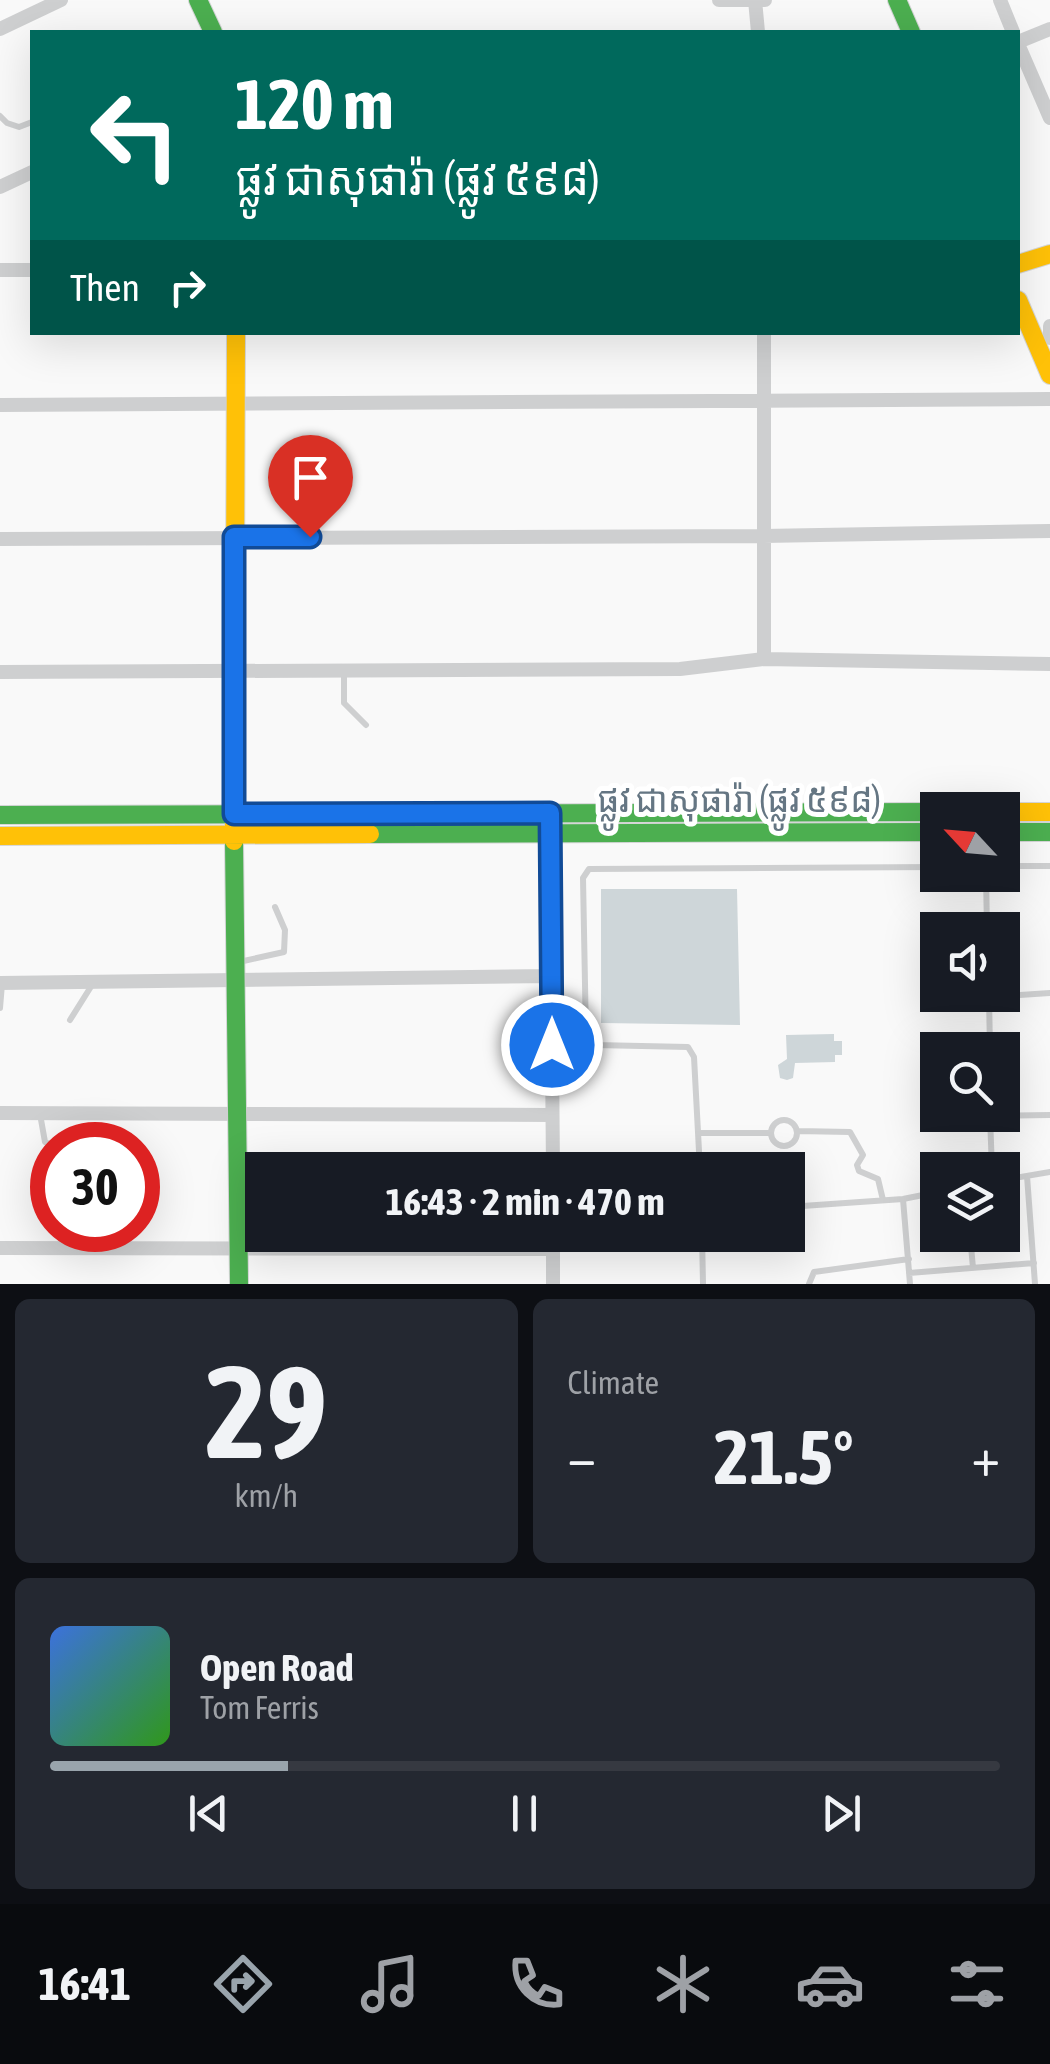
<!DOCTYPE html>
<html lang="en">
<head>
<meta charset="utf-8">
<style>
	body { margin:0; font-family:"Asap Condensed","Noto Sans Khmer",sans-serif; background:#242831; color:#f1f3f6; height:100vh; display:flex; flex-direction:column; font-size:38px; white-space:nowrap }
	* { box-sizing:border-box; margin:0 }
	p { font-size:32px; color:#9ea1a6 }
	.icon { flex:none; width:55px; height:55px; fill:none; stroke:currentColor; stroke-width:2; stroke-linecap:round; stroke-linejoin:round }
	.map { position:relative; height:1284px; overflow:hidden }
	.drawer { display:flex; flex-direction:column; gap:15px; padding:15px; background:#0d0f14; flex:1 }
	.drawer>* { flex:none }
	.guide { position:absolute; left:30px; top:30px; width:990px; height:305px; border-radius:0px; box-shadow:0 10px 40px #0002; background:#00695c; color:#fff; overflow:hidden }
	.needle { width:65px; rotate:296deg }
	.tools { position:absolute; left:920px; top:792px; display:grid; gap:20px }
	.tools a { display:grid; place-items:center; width:100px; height:100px; border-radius:0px; background:#171b24; box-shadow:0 10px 40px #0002; font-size:50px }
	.speed { position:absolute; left:30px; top:1122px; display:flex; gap:20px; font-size:50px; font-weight:700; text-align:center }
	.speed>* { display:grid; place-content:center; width:130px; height:130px; border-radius:50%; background:#171b24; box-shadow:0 10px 40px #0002; line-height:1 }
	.speed .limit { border:15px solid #d22; background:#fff; color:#111 }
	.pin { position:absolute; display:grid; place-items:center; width:85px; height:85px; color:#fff; margin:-102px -42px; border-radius:50% 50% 50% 0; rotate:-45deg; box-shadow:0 0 10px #0007 }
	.pin .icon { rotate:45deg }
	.me { position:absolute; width:110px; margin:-55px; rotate:0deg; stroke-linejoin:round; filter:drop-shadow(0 0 8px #0008) }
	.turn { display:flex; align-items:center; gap:35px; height:210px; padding:0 40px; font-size:45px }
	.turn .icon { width:130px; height:130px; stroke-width:2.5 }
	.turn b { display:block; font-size:70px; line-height:85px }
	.then { display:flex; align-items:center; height:95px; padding:0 40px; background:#0003; gap:20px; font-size:38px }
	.big { font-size:75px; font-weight:700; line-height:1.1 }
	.drawer .widget { flex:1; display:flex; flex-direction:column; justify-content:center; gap:15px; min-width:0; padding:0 35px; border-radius:15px; background:#242831 }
	.drawer .dial { align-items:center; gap:0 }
	.dial b { font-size:130px; line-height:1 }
	.song { display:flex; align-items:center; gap:30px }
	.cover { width:120px; height:120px; border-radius:15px; background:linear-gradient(135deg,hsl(220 70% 55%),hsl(110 70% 35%)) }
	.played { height:10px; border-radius:5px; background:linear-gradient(90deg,#99a4ac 25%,#363941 25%) }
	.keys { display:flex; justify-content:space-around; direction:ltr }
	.heat { display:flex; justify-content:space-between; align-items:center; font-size:55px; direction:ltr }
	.drawer .tiles { flex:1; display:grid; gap:15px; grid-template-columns:1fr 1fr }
	.widget:last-child { grid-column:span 2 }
	.trip { position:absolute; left:245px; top:1152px; width:560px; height:100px; border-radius:0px; background:#171b24; box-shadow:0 10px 40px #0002; font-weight:700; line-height:100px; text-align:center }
	.menu { display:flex; height:160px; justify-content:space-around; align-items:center; background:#090b0e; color:#9ea1a6 }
	.menu .icon { width:70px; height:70px }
	.menu .on { color:#99a4ac }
	.menu b { font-size:45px; color:#f1f3f6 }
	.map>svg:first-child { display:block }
	.water { fill:#ced6d9 }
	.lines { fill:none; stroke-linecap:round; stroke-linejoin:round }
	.fast-casing { stroke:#d5d6d7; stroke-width:20 }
	.slow-casing { stroke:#d5d6d7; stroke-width:20 }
	.lane { stroke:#cecfd0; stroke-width:6 }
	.street { stroke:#cecfd0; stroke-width:14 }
	.fast { stroke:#4caf50; stroke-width:18 }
	.slow { stroke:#ffc107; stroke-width:18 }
	.route-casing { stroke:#114b97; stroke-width:25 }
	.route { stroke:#1a73e8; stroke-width:18 }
	.labels { text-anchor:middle; stroke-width:10; stroke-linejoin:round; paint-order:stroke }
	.street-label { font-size:35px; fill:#657683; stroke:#fff }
</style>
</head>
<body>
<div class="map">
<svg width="1050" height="1284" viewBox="0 0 1050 1284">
	<rect width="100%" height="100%" fill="#f9f9f9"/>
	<path class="water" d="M 601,889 L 737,889 L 740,1025 L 601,1023 Z
		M 834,1034 L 834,1041 L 842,1041 L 842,1055 L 835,1055 L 835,1062 L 795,1063 L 793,1078 L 787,1080 L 780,1078 L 778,1065 L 787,1059 L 786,1035 Z"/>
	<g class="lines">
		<g class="fast-casing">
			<path id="fast" d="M 198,0 L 213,32
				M 897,0 L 911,32
				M 0,815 L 938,812
				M 1002,832 L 1050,832
				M 370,834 L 938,832
				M 234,841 L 239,1284"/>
		</g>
		<g class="slow-casing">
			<path id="slow" d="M 1018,264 L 1050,254
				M 1018,300 L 1050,375
				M 1002,812 L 1050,812
				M 0,836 L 370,834
				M 234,841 L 236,332"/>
		</g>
		<path class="lane" d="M 0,116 L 7,123 L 19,127 L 32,122
			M 344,671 L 344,703 L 366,725
			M 1002,866 L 1050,866
			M 986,875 L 987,930
			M 239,962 L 284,952 L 285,930 L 275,907
			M 989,996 L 990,1050
			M 989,997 L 1050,993
			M 0,1008 L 2,984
			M 70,1020 L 92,985
			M 40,1114 L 45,1142 L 52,1145
			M 990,1116 L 1050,1115
			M 990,1116 L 992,1170
			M771 1133a13 13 0 1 1 26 0a13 13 0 1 1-26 0Z
			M 797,1131 L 850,1132 L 863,1155 L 857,1165 L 859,1171 L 878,1179 L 883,1200
			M 699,1133 L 771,1133
			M 700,1170 L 694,1057 L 688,1047 L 595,1045 L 586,1037 L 583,878 L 589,869 L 938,867
			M 1027,1176 L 1035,1284
			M 1002,1180 L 1050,1172
			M 903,1199 L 910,1284
			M 788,1207 L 903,1199 L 938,1192
			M 702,1235 L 703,1284
			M 970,1235 L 973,1268
			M 909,1273 L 1034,1263
			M 809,1284 L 814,1272 L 909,1259"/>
		<path class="street" d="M 719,0 L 765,0
			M 755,0 L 758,32
			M 1000,0 L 1013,32
			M 0,29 L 61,0
			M 1018,42 L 1050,29
			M 1018,44 L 1050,118
			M 0,187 L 32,172
			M 0,270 L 32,270
			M 1050,326 L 1050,338
			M 764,332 L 764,659
			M 0,405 L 1050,399
			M 0,539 L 763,536 L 1050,531
			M 0,672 L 680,669 L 764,659 L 1050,664
			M 550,826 L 553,1170
			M 0,983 L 551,976
			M 0,1113 L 552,1115
			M 553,1235 L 553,1284
			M 0,1248 L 553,1249"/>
		<use href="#fast" class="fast"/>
		<use href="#slow" class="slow"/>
	</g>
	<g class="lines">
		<g class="route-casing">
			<path id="route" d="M 310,537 L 234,537 L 234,814 L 550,813 L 552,1045"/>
		</g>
		<use href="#route" class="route"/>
	</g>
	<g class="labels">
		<g class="street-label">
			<text x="739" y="812">ផ្លូវ ជាសុផារ៉ា (ផ្លូវ ៥៩៨)</text>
		</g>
	</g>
</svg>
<div class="tools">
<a><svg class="needle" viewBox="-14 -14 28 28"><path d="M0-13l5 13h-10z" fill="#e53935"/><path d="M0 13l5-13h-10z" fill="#9ea1a6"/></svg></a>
<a><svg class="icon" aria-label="sound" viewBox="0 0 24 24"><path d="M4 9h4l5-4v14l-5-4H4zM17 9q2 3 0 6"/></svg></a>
<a><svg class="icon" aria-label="search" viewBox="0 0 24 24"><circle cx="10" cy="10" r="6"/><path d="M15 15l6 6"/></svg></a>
<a><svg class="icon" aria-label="layers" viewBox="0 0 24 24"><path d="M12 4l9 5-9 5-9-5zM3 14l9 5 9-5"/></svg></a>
</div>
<div class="speed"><div class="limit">30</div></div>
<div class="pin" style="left:310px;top:537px;background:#d93025"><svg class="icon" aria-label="arrive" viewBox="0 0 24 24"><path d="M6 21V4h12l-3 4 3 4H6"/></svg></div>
<svg class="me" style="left:552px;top:1045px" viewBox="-20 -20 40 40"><circle r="17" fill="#1a73e8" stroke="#fff" stroke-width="3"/><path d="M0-11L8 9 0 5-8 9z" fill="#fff"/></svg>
<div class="trip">16:43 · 2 min · 470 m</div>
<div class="guide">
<div class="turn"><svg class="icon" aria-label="left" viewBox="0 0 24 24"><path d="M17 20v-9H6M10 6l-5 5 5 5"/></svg><div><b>120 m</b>ផ្លូវ ជាសុផារ៉ា (ផ្លូវ ៥៩៨)</div></div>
<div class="then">Then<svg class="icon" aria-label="right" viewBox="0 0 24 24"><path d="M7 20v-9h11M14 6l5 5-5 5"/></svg></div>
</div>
</div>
<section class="drawer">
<div class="tiles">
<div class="widget dial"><b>29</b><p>km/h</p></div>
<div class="widget"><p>Climate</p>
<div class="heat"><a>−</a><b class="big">21.5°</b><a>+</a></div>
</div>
<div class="widget">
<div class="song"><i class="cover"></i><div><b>Open Road</b><p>Tom Ferris</p></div></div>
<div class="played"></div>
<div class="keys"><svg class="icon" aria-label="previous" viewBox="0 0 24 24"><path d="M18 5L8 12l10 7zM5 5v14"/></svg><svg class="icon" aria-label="pause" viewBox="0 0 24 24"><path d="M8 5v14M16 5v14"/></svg><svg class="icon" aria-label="next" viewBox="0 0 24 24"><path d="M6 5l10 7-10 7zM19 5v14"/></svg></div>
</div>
</div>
</section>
<nav class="menu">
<b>16:41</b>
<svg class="icon on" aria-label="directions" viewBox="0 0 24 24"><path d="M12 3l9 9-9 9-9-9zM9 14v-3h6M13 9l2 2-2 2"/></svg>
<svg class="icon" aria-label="music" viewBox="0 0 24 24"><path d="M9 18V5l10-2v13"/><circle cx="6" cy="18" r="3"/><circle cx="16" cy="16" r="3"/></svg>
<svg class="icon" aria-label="phone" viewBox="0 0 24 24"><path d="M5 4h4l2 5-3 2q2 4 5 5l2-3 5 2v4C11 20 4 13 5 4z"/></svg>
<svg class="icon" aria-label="climate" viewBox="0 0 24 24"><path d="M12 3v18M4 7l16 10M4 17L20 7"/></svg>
<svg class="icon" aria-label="car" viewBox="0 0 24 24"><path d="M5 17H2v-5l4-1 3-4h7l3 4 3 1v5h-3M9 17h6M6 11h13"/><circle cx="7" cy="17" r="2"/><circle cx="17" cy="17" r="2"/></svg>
<svg class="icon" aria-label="filters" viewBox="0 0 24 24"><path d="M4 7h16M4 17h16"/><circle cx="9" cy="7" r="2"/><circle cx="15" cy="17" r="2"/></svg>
</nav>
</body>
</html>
